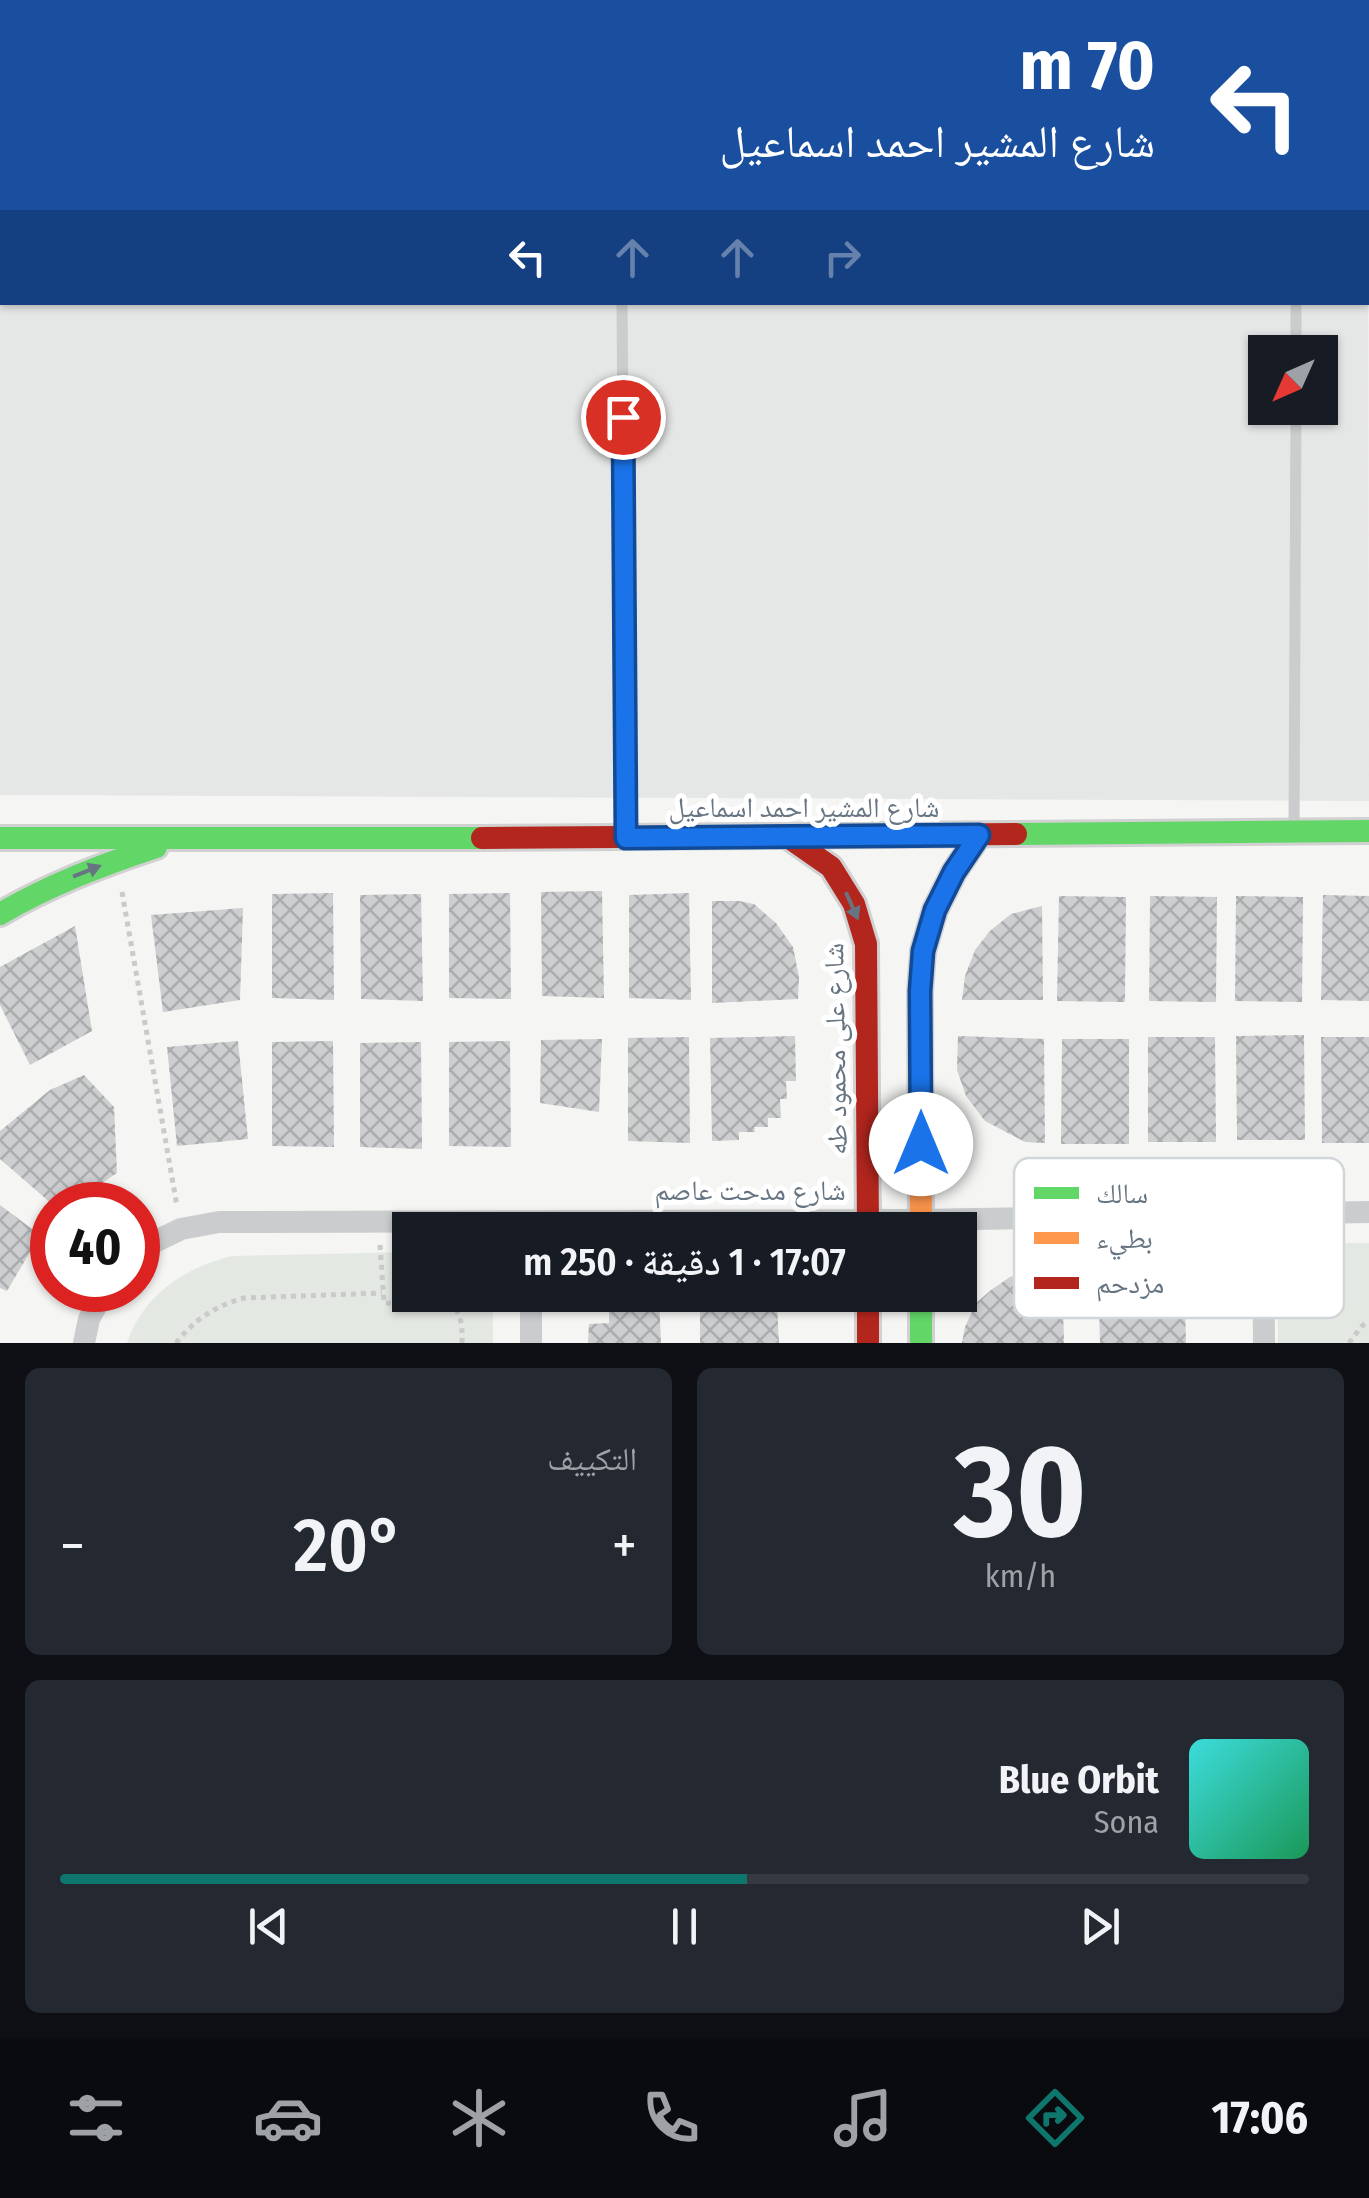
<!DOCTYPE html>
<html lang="ar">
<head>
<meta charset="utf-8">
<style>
	body { margin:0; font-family:"Fira Sans Condensed","Noto Naskh Arabic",sans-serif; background:#242831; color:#f1f3f6; direction:rtl; height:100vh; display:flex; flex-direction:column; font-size:38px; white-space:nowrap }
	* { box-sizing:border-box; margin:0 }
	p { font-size:32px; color:#9ea1a6 }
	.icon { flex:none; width:55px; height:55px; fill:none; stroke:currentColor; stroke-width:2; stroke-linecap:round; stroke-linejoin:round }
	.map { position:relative; height:1343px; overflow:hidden; direction:ltr }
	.drawer { display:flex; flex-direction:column; gap:25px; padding:25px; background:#0d0f14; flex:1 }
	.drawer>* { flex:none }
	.hud { position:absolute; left:0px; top:0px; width:1370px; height:305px; box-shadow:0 2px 8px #0004; direction:rtl; background:#1a4fa0; color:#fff; overflow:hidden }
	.needle { width:65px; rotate:225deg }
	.buttons { position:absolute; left:1248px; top:335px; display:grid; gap:20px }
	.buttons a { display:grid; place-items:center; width:90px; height:90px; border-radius:0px; background:#171b24; box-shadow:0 2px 8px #0004; font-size:50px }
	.speed { position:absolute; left:30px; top:1182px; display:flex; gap:20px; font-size:50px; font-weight:700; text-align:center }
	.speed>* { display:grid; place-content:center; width:130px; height:130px; border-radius:50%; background:#171b24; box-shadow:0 2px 8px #0004; line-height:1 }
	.speed .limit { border:15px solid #d22; background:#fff; color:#111 }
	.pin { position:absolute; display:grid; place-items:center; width:85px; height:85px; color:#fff; margin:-42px; border:5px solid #fff; border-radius:50%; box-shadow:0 2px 10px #0007 }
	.me { position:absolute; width:110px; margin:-55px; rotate:0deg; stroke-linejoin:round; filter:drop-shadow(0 0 8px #0008) }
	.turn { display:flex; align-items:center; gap:35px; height:210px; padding:0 50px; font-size:45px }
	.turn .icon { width:130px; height:130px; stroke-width:2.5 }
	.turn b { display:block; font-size:70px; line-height:85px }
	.lanes { display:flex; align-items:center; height:95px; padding:0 50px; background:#0003; justify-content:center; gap:50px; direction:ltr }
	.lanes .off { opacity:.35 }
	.big { font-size:75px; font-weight:600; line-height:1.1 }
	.drawer .tile { flex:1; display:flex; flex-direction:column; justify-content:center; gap:15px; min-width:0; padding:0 35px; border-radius:15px; background:#242831 }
	.drawer .dial { align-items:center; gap:0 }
	.dial b { font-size:130px; line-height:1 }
	.song { display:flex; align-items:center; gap:30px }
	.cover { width:120px; height:120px; border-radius:15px; background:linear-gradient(135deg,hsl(180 70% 55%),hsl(150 70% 35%)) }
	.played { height:10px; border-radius:5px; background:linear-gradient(90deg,#0f766e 55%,#363941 55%) }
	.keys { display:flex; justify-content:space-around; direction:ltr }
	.heat { display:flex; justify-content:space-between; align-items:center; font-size:55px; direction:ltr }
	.drawer .tiles { flex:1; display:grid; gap:25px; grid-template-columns:1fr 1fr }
	.tile:last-child { grid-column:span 2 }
	.trip { position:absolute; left:392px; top:1212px; width:585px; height:100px; border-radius:0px; background:#171b24; box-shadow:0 2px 8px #0004; font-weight:600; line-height:100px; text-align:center; direction:rtl }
	.tabs { display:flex; height:160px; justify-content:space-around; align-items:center; background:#090b0e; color:#9ea1a6 }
	.tabs .icon { width:70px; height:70px }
	.tabs .current { color:#0f766e }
	.tabs b { font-size:45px; color:#f1f3f6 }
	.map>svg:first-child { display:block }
	.built { fill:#e5e7e6; fill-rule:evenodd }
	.green { fill:#e4e8e2 }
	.building { fill:url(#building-cross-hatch) }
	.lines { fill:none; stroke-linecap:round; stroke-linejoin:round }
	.fast-casing { stroke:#d1d1d2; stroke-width:28 }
	.slow-casing { stroke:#d1d1d2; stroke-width:28 }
	.jam-casing { stroke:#d1d1d2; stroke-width:28 }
	.path { stroke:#c9caca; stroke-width:5; stroke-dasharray:5 5; stroke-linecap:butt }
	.lane { stroke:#cacccd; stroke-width:11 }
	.street { stroke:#cacccd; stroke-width:22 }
	.fast { stroke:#63d668; stroke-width:22 }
	.slow { stroke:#ff974d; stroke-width:22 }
	.jam { stroke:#b3261e; stroke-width:22 }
	.oneway { fill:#677582 }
	.route-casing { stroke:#114b97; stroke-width:25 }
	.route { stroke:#1a73e8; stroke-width:18 }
	.labels { text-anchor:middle; stroke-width:10; stroke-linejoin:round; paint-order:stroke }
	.street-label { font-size:28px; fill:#677582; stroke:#fff }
	.key { fill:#fff; stroke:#d1d6da; stroke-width:2.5 }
	.key-label { font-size:28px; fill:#677582 }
</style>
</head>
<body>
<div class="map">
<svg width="1369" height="1343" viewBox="0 0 1369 1343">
	<defs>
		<pattern id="building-cross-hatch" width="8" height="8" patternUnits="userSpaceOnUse" patternTransform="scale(2.5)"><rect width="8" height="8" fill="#cdcecf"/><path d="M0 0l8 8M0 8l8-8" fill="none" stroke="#aaacad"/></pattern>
	</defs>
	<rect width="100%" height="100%" fill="#f5f5f4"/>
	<path class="built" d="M 1368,25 L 1369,801 L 0,795 L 0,33 L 2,33 L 2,302 L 1368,302 ZM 1265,352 L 1320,352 L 1320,408 L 1265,408 Z"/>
	<path class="green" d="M 1330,1243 L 1369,1243 L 1369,1343 L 1278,1343 C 1278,1297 1272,1252 1330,1243 Z
		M 410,1252 L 410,1295 L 491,1295 L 493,1303 L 493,1343 L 127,1343 C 144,1294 184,1268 232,1256 Z"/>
	<path class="building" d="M 602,891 L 604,998 L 542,996 L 541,892 Z
		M 333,893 L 334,1000 L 272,998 L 272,894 Z
		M 510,893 L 511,999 L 449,998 L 449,894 Z
		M 689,893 L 691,1000 L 629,998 L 629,895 Z
		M 421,894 L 423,1001 L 361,999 L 360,895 Z
		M 1323,895 L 1369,896 L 1369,1001 L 1321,1000 Z
		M 1059,896 L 1126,897 L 1125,1002 L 1057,1001 Z
		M 1150,896 L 1217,897 L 1216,1002 L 1149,1001 Z
		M 1236,896 L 1303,897 L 1302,1002 L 1235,1001 Z
		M 712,901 L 739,901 L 754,904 L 776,923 L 793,947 L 799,977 L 798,999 L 712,1003 Z
		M 1042,906 L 1043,1000 L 962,1000 L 965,976 L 975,950 L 990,931 L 1011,914 Z
		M 243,908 L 240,1000 L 163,1012 L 151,915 Z
		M 75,926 L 92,1031 L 30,1065 L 0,1005 L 0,967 Z
		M 1304,1035 L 1305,1140 L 1237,1140 L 1236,1036 Z
		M 795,1036 L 796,1081 L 786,1081 L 787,1099 L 780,1099 L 781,1118 L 768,1118 L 768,1127 L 754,1127 L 755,1132 L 739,1132 L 739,1140 L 712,1141 L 710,1038 Z
		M 958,1036 L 1044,1039 L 1045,1143 L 1025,1142 L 985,1121 L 966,1096 L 957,1070 Z
		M 689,1037 L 690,1143 L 628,1141 L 628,1038 Z
		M 1148,1037 L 1215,1037 L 1216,1142 L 1148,1142 Z
		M 1321,1037 L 1369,1037 L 1369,1143 L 1322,1143 Z
		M 602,1039 L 599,1112 L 540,1103 L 541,1040 Z
		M 1062,1039 L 1129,1039 L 1129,1144 L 1061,1144 Z
		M 238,1041 L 248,1139 L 177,1146 L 167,1047 Z
		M 333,1041 L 334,1147 L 272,1146 L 272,1042 Z
		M 510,1041 L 511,1147 L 449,1146 L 449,1042 Z
		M 421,1042 L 422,1149 L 360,1147 L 360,1043 Z
		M 84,1075 L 114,1107 L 117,1173 L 69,1205 L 53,1205 L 0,1159 L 0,1131 L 50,1090 Z
		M 0,1205 L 40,1235 L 7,1291 L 0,1288 Z
		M 1062,1270 L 1064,1343 L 962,1343 L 965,1327 L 976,1303 L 991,1290 L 1010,1277 L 1032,1271 Z
		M 1150,1270 L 1150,1285 L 1172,1284 L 1173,1306 L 1185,1306 L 1186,1343 L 1100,1343 L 1098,1271 Z
		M 579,1295 L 659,1295 L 661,1343 L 588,1343 L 589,1324 L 609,1323 L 609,1309 L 578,1308 Z
		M 700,1295 L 767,1295 L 777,1304 L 779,1343 L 700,1343 Z"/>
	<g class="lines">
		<g class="fast-casing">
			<path id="fast" d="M 1016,834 L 1369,831
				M 0,838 L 482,838
				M 0,914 C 49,885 102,865 156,847
				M 921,1295 L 921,1343"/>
		</g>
		<g class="slow-casing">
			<path id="slow" d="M 921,1230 L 920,991 L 923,951 L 935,910 L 954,872 L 979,835"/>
		</g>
		<g class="jam-casing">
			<path id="jam" d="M 788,837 L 831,867 L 854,904 L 866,944 L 868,1230
				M 482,838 L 1016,834
				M 868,1295 L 868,1343"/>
		</g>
		<path class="path" d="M 122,892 L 177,1206
			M 380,1245 L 384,1303 L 431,1304 L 437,1299 L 436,1295
			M 442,1295 C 460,1308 463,1322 462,1343
			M 176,1343 C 195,1319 215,1306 244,1298 L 382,1293
			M 1349,1343 L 1362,1326 L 1369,1321"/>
		<path class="lane" d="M 621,0 L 621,2
			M 1298,2 L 1298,0
			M 622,302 L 626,833
			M 1296,352 L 1296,302
			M 1294,828 L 1296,408"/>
		<path class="street" d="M 165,2 L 167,0
			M 0,290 L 2,285
			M 1263,1213 L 1264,1343
			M 138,1253 L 142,1248 L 181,1229 L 219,1222 L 921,1220 L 1369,1212
			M 84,1343 L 89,1319 L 105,1290
			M 531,1343 L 531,1295"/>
		<use href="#fast" class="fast"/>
		<use href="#slow" class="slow"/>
		<use href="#jam" class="jam"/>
	</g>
	<defs><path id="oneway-solid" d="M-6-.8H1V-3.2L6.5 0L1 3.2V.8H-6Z" transform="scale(2.5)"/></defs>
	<g class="oneway">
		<use href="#oneway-solid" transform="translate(87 871) rotate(-22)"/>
		<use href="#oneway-solid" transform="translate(852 906) rotate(66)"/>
	</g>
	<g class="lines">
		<g class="route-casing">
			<path id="route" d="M 623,417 L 626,838 L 979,835 L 954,872 L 935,910 L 923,951 L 920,991 L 921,1144"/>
		</g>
		<use href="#route" class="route"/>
	</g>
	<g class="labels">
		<g class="street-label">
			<text x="804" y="817">شارع المشير احمد اسماعيل</text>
			<text transform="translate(835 1049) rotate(-91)" y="10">شارع على محمود طه</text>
			<text x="750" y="1200">شارع مدحت عاصم</text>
		</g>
	</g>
	<rect x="1014" y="1158" width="330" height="160" rx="15" class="key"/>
	<rect x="1034" y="1187" width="45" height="12" fill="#63d668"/>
	<rect x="1034" y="1232" width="45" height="12" fill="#ff974d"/>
	<rect x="1034" y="1277" width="45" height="12" fill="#b3261e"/>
	<g class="key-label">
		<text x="1096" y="1203">سالك</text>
		<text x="1096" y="1248">بطيء</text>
		<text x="1096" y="1293">مزدحم</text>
	</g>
</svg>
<div class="buttons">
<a><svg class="needle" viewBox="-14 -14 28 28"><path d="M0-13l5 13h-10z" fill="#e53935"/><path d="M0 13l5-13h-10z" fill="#9ea1a6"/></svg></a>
</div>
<div class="speed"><div class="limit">40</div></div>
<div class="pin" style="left:623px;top:417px;background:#d93025"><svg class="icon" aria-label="arrive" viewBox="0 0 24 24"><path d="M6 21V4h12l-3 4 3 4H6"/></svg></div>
<svg class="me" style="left:921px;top:1144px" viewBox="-20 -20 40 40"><circle r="19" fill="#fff"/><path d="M0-13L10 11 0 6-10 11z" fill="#1a73e8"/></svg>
<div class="trip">17:07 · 1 دقيقة · 250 m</div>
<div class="hud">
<div class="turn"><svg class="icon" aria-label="left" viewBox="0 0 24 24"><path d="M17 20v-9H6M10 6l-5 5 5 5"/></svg><div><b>70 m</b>شارع المشير احمد اسماعيل</div></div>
<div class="lanes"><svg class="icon" aria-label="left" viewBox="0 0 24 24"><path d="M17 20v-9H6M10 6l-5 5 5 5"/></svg><svg class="icon off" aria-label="ahead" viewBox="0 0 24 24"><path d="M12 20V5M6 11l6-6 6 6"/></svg><svg class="icon off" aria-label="ahead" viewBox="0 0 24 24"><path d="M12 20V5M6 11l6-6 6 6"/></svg><svg class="icon off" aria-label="right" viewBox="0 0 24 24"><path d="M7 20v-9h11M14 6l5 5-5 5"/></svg></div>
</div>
</div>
<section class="drawer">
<div class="tiles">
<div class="tile dial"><b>30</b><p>km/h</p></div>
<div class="tile"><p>التكييف</p>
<div class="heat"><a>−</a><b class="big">20°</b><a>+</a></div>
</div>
<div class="tile">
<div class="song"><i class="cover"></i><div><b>Blue Orbit</b><p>Sona</p></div></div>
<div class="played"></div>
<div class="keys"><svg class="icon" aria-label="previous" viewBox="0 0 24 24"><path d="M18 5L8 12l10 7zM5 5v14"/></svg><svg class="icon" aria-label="pause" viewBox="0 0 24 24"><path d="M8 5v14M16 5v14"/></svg><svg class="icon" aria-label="next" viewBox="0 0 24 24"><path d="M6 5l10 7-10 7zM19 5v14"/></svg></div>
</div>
</div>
</section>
<nav class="tabs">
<b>17:06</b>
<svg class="icon current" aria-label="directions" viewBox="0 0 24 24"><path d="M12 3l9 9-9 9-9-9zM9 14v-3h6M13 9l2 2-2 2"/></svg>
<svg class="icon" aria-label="music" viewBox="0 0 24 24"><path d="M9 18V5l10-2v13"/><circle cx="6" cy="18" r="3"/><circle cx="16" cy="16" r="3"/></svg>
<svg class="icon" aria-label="phone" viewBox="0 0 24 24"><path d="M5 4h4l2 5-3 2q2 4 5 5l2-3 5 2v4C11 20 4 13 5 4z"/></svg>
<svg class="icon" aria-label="climate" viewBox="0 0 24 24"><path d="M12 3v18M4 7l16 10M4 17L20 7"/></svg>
<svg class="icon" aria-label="car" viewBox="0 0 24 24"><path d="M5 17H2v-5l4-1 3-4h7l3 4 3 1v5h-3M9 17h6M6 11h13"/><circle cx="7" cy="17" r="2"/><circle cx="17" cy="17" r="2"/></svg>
<svg class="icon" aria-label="filters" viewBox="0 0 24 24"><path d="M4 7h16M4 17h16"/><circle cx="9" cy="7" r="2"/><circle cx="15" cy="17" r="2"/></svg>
</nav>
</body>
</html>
